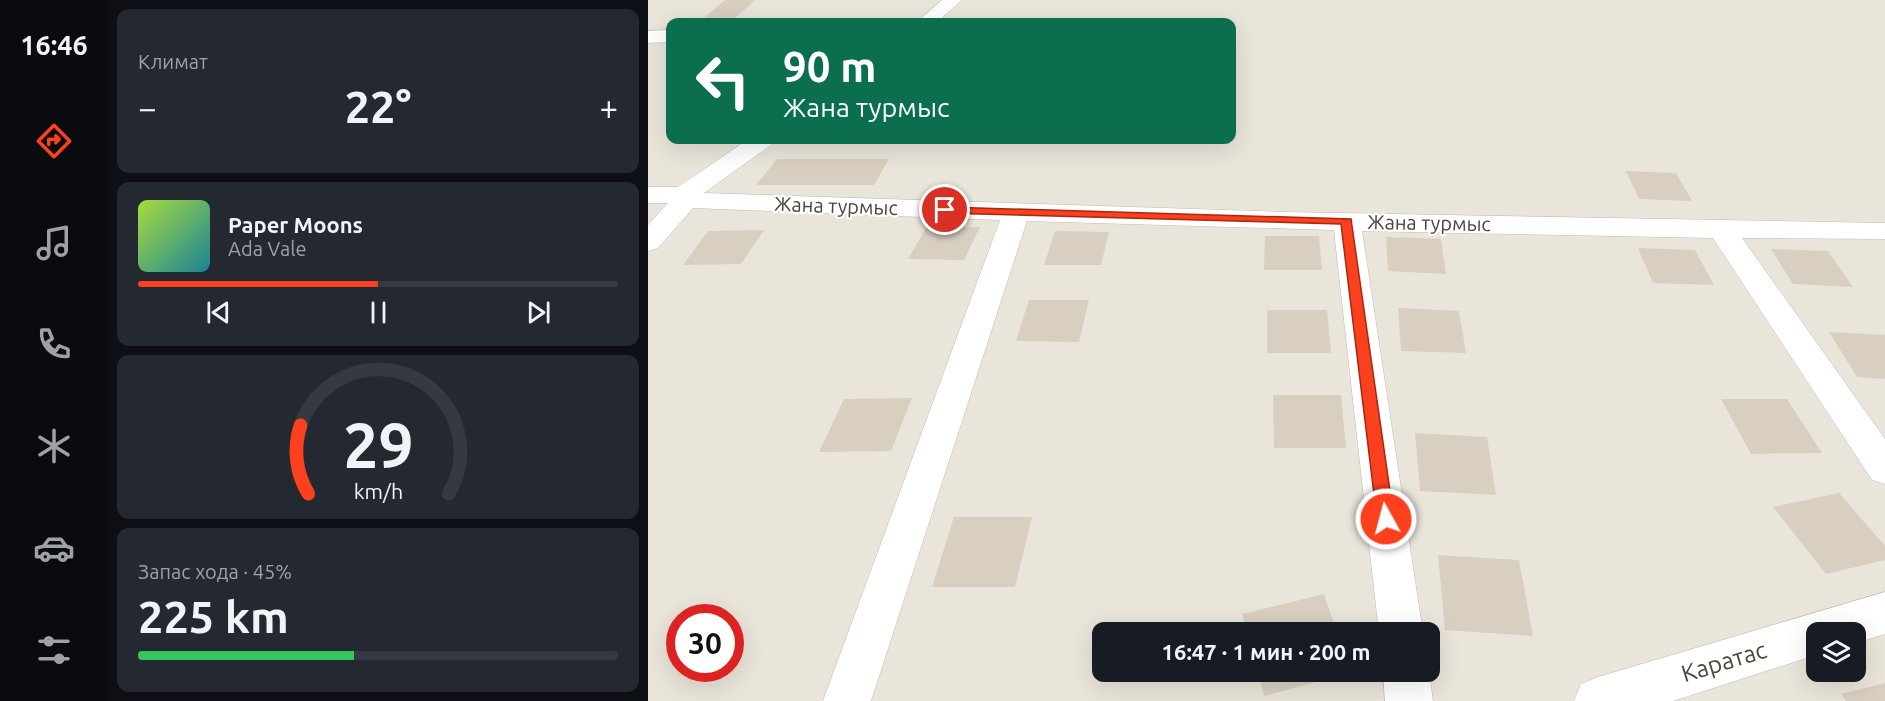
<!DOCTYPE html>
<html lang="ru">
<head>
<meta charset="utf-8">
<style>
	body { margin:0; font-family:Ubuntu,sans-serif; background:#242831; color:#f1f3f6; height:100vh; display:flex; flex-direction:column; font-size:22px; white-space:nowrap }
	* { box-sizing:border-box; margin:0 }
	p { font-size:20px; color:#9ea1a6 }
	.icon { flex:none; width:33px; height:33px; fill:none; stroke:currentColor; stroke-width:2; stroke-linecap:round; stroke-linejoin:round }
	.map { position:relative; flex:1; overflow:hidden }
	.side { display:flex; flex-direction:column; gap:9px; padding:9px; background:#0d0f14; width:540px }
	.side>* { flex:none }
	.guide { position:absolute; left:18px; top:18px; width:570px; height:126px; border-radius:12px; box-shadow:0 6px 24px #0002; background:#0b6e4f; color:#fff; overflow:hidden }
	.fabs { position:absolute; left:1158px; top:622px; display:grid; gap:12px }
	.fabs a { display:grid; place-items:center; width:60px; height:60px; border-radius:12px; background:#171b24; box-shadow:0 6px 24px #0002; font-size:30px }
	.speed { position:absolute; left:18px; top:604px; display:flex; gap:12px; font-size:30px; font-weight:700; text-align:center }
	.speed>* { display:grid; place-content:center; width:78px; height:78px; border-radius:50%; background:#171b24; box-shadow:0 6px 24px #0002; line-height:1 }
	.speed .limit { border:9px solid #d22; background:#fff; color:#111 }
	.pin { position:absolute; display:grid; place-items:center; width:51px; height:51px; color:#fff; margin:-26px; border:3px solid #fff; border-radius:50%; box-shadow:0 2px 6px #0007 }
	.me { position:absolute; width:66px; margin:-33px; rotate:353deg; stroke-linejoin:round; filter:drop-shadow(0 0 4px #0008) }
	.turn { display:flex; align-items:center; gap:21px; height:126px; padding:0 18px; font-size:27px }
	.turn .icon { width:78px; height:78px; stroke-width:2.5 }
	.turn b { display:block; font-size:42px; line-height:51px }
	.big { font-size:45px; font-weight:600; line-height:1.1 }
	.side .tile { flex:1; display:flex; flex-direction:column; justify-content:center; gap:9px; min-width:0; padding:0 21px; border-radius:12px; background:#242831 }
	.side .dial { align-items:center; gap:0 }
	.dial svg { height:156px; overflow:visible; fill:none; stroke:#363941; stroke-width:7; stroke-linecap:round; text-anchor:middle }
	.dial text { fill:#f1f3f6; stroke:none }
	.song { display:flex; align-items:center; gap:18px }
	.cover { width:72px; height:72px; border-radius:9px; background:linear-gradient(135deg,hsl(80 70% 55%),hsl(190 70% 35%)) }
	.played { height:6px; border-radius:3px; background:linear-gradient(90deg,#fc3f1d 50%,#363941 50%) }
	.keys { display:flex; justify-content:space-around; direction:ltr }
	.heat { display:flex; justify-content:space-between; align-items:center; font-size:33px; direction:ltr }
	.charge { height:9px; border-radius:4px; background:linear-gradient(90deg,#34c759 45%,#363941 0) }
	.trip { position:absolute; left:444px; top:622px; width:348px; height:60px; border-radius:12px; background:#171b24; box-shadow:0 6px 24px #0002; font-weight:600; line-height:60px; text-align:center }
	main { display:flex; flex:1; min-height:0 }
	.tabs { display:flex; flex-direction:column; width:108px; justify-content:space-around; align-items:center; background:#090b0e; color:#9ea1a6 }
	.tabs .icon { width:42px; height:42px }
	.tabs .selected { color:#fc3f1d }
	.tabs b { font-size:27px; color:#f1f3f6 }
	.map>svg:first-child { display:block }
	.residential { fill:#eae5da; fill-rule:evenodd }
	.building { fill:#d8cfc1 }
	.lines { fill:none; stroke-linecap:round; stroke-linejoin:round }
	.street-casing { stroke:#c2bbae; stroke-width:1 }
	.street { fill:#fff; fill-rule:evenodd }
	.route { fill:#fc3f1d; stroke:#a42913; stroke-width:1.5 }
	.labels { text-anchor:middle; stroke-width:4.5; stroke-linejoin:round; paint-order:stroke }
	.street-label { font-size:20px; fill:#4b4439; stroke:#fff }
	.near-street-label { font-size:24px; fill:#4b4439; stroke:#fff }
</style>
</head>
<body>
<main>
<nav class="tabs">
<b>16:46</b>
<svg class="icon selected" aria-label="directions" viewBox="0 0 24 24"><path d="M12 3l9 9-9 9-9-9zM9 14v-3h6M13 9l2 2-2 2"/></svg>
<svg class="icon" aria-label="music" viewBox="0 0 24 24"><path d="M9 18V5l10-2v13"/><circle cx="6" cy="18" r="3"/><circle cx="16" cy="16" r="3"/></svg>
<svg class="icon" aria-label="phone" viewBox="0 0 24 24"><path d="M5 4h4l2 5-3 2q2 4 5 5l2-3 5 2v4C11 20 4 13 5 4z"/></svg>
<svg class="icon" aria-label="climate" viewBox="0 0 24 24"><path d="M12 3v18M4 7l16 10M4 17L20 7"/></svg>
<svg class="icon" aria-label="car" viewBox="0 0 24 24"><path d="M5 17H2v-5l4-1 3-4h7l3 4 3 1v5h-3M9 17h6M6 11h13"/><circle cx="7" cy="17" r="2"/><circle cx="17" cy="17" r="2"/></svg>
<svg class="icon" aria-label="filters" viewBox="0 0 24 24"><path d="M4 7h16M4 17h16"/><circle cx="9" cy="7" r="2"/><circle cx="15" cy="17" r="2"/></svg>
</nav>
<section class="side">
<div class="tile"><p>Климат</p>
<div class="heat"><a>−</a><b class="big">22°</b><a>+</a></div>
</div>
<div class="tile">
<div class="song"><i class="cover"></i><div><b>Paper Moons</b><p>Ada Vale</p></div></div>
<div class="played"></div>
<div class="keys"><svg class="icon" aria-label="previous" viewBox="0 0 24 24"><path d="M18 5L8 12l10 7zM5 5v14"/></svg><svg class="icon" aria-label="pause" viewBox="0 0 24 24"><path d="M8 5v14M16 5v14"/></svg><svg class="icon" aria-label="next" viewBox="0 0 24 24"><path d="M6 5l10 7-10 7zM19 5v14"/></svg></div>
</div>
<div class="tile dial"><svg viewBox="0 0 100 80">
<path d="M14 69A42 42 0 1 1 86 69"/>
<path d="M14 69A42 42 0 0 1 10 34" stroke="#fc3f1d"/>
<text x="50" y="56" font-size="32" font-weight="700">29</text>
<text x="50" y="72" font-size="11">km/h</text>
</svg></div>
<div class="tile"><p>Запас хода · 45%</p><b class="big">225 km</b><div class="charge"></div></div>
</section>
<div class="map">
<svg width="1237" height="701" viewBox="0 0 1237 701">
	<rect width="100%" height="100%" fill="#f6f3ec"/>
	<path class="residential" d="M 0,0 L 1237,0 L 1237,701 L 0,701 ZM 22,22 L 584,22 L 584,140 L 22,140 ZM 32,618 L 82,618 L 82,669 L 32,669 ZM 454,633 L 782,633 L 782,672 L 454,672 ZM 1168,633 L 1208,633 L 1208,672 L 1168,672 Z"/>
	<path class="building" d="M 77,0 L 107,0 L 83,22 L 51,22 Z
		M 129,159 L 241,159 L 226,185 L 108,185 Z
		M 978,171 L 1028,173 L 1044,201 L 991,199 Z
		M 279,226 L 332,227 L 316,260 L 260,259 Z
		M 116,230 L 93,264 L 35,265 L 60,231 Z
		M 407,231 L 461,232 L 453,265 L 396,265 Z
		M 617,236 L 671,236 L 674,270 L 616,270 Z
		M 738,237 L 793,239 L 798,274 L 740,271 Z
		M 990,248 L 1047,250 L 1066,285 L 1005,283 Z
		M 1123,249 L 1180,251 L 1205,287 L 1145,284 Z
		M 381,300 L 441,300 L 431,342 L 368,341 Z
		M 750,308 L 811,311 L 818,353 L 753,351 Z
		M 619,310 L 679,310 L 683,353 L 619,353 Z
		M 1181,332 L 1237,335 L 1237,379 L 1209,377 Z
		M 625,395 L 693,395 L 698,448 L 626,448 Z
		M 264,398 L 243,451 L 171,452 L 196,399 Z
		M 1073,399 L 1139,399 L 1174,453 L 1103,454 Z
		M 767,433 L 839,437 L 848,495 L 772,491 Z
		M 1191,493 L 1237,546 L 1237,560 L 1178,574 L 1125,507 Z
		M 306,517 L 384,517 L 367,587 L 284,587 Z
		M 790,555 L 871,560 L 885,636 L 797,630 Z
		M 676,594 L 689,633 L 600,633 L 594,614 Z
		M 610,672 L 702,672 L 702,673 L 616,696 Z
		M 1237,683 L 1237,701 L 1198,701 L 1193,694 Z"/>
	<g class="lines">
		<g class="street-casing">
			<path id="street" d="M 294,0 L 314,0 L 289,22 L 269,22 Z
				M 22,30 L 22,42 L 0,43 L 0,31 Z
				M 99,140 L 126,140 L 123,145 L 56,193 L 637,212 L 1237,223 L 1237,239 L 1094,238 L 1237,439 L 1237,484 L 1224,480 L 1065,238 L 714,231 L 775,633 L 731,633 L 686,230 L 379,221 L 223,701 L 175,701 L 352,220 L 45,208 L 10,248 L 0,251 L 0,225 L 20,203 L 0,203 L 0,187 L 30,187 Z
				M 1237,592 L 1237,634 L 1208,643 L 1208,633 L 1168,633 L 1168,655 L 1025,701 L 926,701 L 933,684 L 950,677 Z
				M 735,672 L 781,672 L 785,701 L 737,701 Z"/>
		</g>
		<use href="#street" class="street"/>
	</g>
	<path class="route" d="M 297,207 L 703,219 L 746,519 L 743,524 L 738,526 L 732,524 L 729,519 L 693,224 L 293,213 L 292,210 Z"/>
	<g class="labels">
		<g class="street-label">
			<text transform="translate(188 206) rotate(2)" y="7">Жана турмыс</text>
			<text transform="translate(781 223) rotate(1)" y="7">Жана турмыс</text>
		</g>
		<g class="near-street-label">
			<text transform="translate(1076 662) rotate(-17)" y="8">Каратас</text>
		</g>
	</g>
</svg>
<div class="fabs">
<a><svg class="icon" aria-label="layers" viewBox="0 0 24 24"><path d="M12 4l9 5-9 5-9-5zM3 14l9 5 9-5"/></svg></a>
</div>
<div class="speed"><div class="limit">30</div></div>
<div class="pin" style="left:297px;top:210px;background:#d93025"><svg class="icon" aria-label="arrive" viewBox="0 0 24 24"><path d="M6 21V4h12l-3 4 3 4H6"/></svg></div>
<svg class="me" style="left:738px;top:519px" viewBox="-20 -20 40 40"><circle r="17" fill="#fc3f1d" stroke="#fff" stroke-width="3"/><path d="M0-11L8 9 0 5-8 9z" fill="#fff"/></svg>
<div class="trip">16:47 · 1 мин · 200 m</div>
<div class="guide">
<div class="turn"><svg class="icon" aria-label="left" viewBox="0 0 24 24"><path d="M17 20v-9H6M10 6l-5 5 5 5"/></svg><div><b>90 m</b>Жана турмыс</div></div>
</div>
</div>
</main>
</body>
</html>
